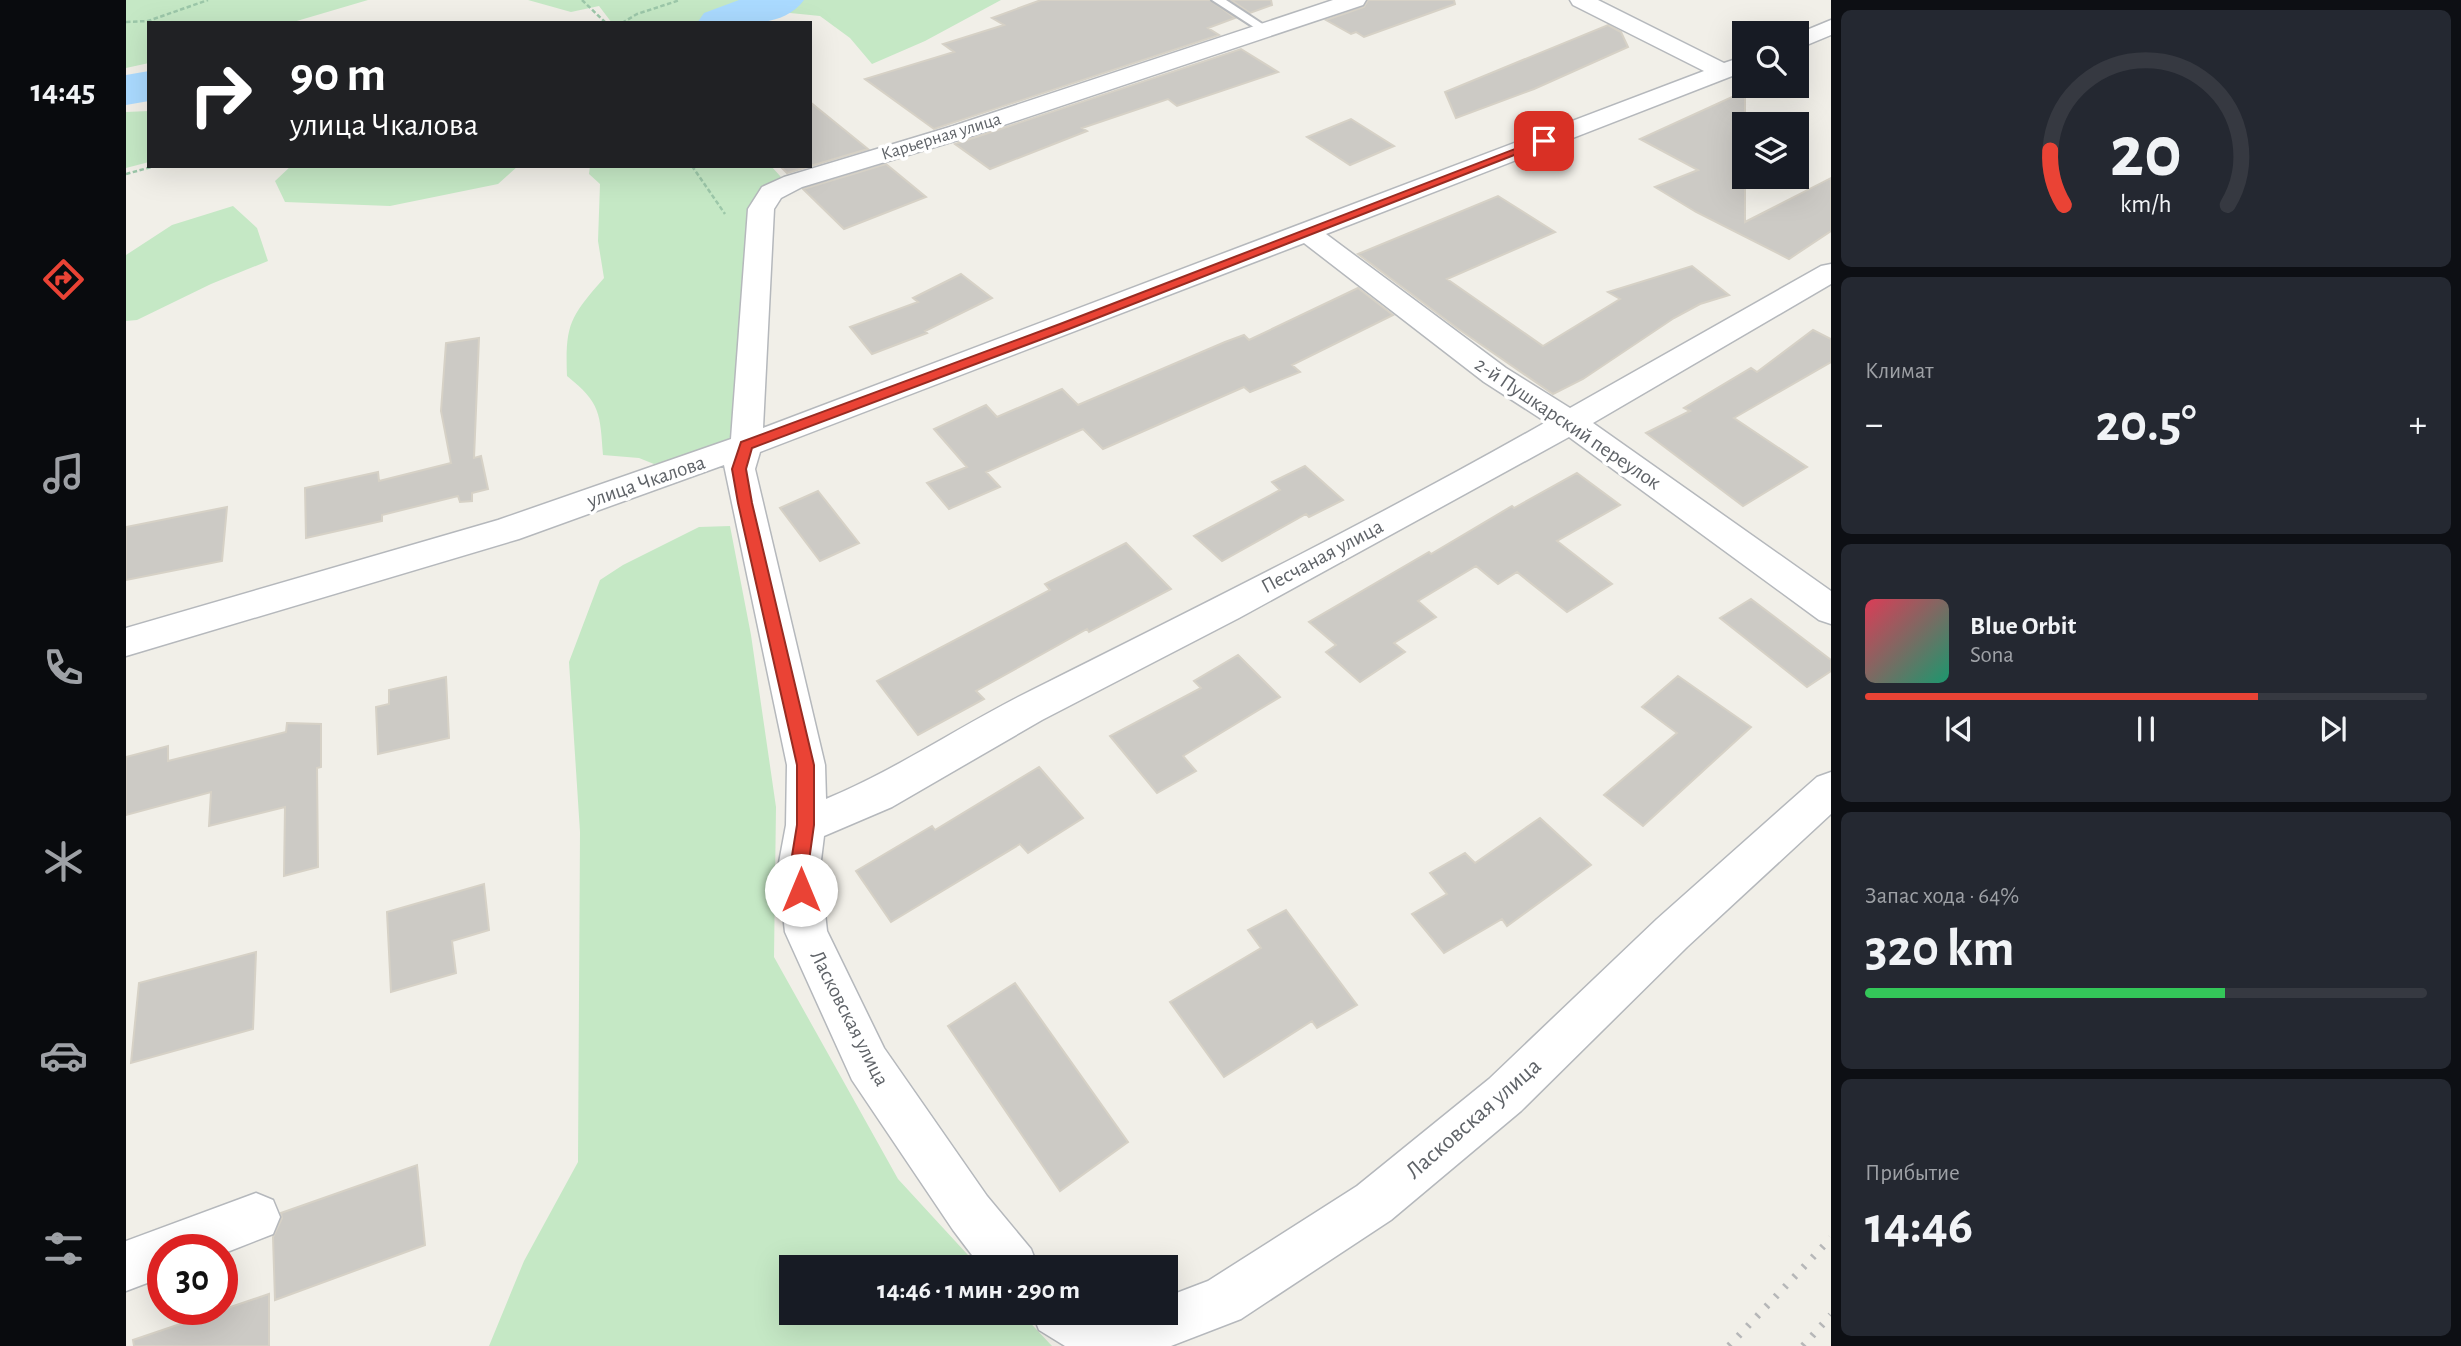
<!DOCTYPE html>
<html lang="ru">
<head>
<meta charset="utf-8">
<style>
	body { margin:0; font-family:"Alegreya Sans",sans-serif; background:#242831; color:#f1f3f6; height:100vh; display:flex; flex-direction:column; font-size:26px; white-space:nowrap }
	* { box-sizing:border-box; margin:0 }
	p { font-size:23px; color:#9ea1a6 }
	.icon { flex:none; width:38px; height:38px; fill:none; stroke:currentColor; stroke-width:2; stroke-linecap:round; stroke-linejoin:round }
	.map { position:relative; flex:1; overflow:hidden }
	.sheet { display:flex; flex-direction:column; gap:10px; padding:10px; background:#0d0f14; width:630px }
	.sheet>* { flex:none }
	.guide { position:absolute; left:21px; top:21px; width:665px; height:147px; border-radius:0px; box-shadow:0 7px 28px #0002; background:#202124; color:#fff; overflow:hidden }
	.fabs { position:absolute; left:1606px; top:21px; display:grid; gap:14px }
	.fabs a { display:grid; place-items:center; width:77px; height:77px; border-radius:0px; background:#171b24; box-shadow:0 7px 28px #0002; font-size:35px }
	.speed { position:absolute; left:21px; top:1234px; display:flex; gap:14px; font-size:35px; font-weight:700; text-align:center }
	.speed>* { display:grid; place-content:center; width:91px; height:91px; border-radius:50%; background:#171b24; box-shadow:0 7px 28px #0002; line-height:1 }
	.speed .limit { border:10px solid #d22; background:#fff; color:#111 }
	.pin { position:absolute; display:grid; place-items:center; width:60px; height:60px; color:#fff; margin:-30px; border-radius:14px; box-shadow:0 4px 10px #0006 }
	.me { position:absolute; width:77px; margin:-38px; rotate:0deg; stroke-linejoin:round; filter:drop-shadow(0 0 5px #0008) }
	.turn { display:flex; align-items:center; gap:24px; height:147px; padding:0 28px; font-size:32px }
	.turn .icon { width:91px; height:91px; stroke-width:2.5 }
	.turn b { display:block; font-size:49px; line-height:60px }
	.big { font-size:52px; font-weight:700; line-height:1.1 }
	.sheet .tile { flex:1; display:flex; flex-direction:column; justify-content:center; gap:10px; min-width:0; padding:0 24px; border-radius:10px; background:#242831 }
	.sheet .dial { align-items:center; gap:0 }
	.dial svg { height:182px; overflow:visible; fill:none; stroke:#363941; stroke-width:7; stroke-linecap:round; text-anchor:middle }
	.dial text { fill:#f1f3f6; stroke:none }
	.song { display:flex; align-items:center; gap:21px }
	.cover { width:84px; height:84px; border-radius:10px; background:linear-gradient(135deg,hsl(350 70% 55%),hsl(160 70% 35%)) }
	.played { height:7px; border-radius:4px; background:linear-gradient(90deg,#ea4335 70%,#363941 70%) }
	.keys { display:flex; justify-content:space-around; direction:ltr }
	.heat { display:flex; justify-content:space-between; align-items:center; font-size:38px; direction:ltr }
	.charge { height:10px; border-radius:5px; background:linear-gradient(90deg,#34c759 64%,#363941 0) }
	.trip { position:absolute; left:653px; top:1255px; width:399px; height:70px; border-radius:0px; background:#171b24; box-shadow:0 7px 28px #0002; font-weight:700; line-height:70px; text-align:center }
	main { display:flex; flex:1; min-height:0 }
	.dock { display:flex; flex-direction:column; width:126px; justify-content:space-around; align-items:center; background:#090b0e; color:#9ea1a6 }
	.dock .icon { width:49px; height:49px }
	.dock .selected { color:#ea4335 }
	.dock b { font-size:32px; color:#f1f3f6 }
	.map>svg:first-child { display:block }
	.green { fill:#c5e8c5 }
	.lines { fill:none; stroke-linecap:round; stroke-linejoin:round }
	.river { fill:#aadaff; fill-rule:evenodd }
	.building { fill:#cccac5; stroke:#d6d1c6; stroke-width:2 }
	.lane-casing { stroke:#b5b8bc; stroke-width:4 }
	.street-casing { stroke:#b5b8bc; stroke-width:3 }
	.path { stroke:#9cc7a9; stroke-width:2.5; stroke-dasharray:4.5 2.5; stroke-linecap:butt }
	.lane { fill:#fff; fill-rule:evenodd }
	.street { fill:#fff; fill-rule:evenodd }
	.rail { stroke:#b6b7b8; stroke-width:7; stroke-dasharray:2.5 11; stroke-linecap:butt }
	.route { fill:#ea4335; stroke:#982c22; stroke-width:2 }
	.labels { text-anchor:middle; stroke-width:7; stroke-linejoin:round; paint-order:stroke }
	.far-street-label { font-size:18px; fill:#5f6368; stroke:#fff }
	.street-label { font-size:21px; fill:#5f6368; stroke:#fff }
	.near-street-label { font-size:24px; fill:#5f6368; stroke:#fff }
</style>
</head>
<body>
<main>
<nav class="dock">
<b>14:45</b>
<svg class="icon selected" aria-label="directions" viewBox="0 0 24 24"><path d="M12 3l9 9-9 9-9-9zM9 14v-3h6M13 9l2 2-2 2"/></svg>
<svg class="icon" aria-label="music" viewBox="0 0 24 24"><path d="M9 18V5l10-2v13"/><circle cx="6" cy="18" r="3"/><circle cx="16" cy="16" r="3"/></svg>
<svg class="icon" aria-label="phone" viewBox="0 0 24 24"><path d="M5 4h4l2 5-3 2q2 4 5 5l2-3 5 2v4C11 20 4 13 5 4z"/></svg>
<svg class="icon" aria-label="climate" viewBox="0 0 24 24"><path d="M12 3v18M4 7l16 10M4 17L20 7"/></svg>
<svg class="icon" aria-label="car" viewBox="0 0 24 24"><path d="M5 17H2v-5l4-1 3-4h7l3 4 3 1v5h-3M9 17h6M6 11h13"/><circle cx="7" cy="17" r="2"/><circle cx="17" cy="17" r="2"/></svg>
<svg class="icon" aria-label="filters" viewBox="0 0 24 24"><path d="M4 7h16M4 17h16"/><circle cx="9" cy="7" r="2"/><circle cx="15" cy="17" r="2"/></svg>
</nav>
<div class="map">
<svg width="1705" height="1346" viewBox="0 0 1705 1346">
	<rect width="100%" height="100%" fill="#f1efe8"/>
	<path class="green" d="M 0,0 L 242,0 L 164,23 L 23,23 L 23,63 L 0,68 Z
		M 402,0 L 875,0 L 799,41 L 746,64 L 724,38 L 694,16 L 644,11 L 620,23 L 486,23 L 473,6 L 445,12 Z
		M 23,111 L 23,162 L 0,168 L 0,112 Z
		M 165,166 L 392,166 L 372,184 L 264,206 L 159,202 L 149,181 Z
		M 464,166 L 645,166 L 655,177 L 630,198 L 607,441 L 572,455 L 528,464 L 513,458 L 477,455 C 474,414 475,403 441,376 C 439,324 444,317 478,278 L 472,241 L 474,184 L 463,174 Z
		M 107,206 L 131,228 L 142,261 L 85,284 L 11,320 L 0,321 L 0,255 L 46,225 Z
		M 604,526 L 625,635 L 650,807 L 648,957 L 772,1179 L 853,1267 L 665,1267 L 665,1312 L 895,1313 L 926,1346 L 363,1346 L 398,1261 L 452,1162 L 454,832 L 443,662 L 474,580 L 497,565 L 573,527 Z"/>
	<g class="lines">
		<path class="river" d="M 613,0 L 678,0 C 656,31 604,23 571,23 L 578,13 Z
			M 23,71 L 23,101 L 0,105 L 0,75 Z"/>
	</g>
	<path class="building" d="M 915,0 L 1084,0 L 1109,18 L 1082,28 L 1093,35 L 808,129 L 739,79 L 828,52 L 817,44 L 878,25 L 866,18 Z
		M 1105,0 L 1145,0 L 1146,5 L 1124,13 Z
		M 1242,0 L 1328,0 L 1329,4 L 1238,37 L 1230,32 L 1225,34 L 1200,20 L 1238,7 Z
		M 1482,25 L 1495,32 L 1502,47 L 1408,89 L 1330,118 L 1319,92 Z
		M 1115,49 L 1152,72 L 1051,106 L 1042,99 L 956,128 L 961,131 L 864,169 L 829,144 Z
		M 1619,91 L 1619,222 L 1705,178 L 1705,231 L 1663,259 L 1570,212 L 1529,187 L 1572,170 L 1514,139 Z
		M 684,102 L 742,149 L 661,173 L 654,166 L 684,166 Z
		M 1225,119 L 1260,141 L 1268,146 L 1224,165 L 1181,137 Z
		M 760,164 L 800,197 L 718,229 L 677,189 Z
		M 1372,196 L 1429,232 L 1321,279 L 1417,346 L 1494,299 L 1482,292 L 1566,266 L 1603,295 L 1574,304 L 1548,318 L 1457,379 L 1427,394 L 1331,328 L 1232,254 Z
		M 835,274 L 866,298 L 799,331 L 801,333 L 746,354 L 724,327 L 792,302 L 787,298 Z
		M 1232,288 L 1267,315 L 1166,365 L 1174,372 L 1124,392 L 1118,387 L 977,449 L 957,429 L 860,472 L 874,487 L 823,509 L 801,483 L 841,467 L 808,429 L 860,405 L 871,417 L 936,389 L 952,405 L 1099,342 L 1118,335 L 1123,340 Z
		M 1687,330 L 1705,339 L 1705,362 L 1608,418 L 1681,467 L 1617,506 L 1520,433 L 1564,411 L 1558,408 L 1625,368 L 1631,372 Z
		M 353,338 L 348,458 L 355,456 L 362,489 L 346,493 L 346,501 L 334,502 L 332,496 L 256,515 L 256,521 L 180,538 L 179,488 L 252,472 L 253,481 L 325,463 L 315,411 L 320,343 Z
		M 1179,466 L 1217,500 L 1183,517 L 1180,514 L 1096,561 L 1068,536 L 1154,490 L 1146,482 Z
		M 1451,473 L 1494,505 L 1431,541 L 1486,584 L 1441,612 L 1391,572 L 1372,584 L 1350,566 L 1292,601 L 1310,617 L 1268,643 L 1279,652 L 1234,682 L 1200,652 L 1210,645 L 1183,622 L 1303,552 L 1305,554 L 1386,506 L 1388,508 Z
		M 692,491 L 733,543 L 694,561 L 654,508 Z
		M 101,507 L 96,561 L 0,580 L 0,527 Z
		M 1000,543 L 1045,589 L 963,632 L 961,629 L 850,691 L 858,699 L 792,735 L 751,681 L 924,590 L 919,584 Z
		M 1625,599 L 1705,660 L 1705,671 L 1681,687 L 1594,618 Z
		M 1112,655 L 1154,697 L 1057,756 L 1070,771 L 1031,793 L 984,736 L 1075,688 L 1068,681 Z
		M 1552,676 L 1625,727 L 1517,826 L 1478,795 L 1551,733 L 1516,707 Z
		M 320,677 L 323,738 L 252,754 L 250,707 L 263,704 L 263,690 Z
		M 161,723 L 195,724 L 195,767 L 191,768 L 192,867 L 158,876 L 159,807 L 83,826 L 85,792 L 0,815 L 0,757 L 42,746 L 42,761 L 160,732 Z
		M 913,767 L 957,818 L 902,853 L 894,844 L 765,922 L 730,871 L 806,826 L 809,830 Z
		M 1414,818 L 1465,865 L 1381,926 L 1376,919 L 1318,953 L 1286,914 L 1321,894 L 1304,873 L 1339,853 L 1349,863 Z
		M 358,884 L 363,930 L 326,941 L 330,973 L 265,992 L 261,912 Z
		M 1160,910 L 1231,1005 L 1191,1028 L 1186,1021 L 1098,1077 L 1044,1002 L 1135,948 L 1122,930 Z
		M 130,952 L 127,1029 L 5,1063 L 13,983 Z
		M 889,983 L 1002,1142 L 934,1191 L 822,1026 Z
		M 291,1165 L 299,1245 L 149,1300 L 147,1237 L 156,1218 L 155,1213 Z
		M 143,1294 L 143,1346 L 8,1346 L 7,1340 Z"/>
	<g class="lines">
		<g class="lane-casing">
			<path id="lane" d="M 1086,0 L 1100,0 L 1147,31 L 1137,33 Z"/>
		</g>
		<g class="street-casing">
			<path id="street" d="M 1207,0 L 1240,0 L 1237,5 L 845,136 L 676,187 L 655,198 L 648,209 L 637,428 L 1578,71 L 1447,5 L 1444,0 L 1472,0 L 1598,63 L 1619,56 L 1619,71 L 1200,234 L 1380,368 L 1444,408 L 1695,266 L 1705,264 L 1705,284 L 1467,423 L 1705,591 L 1705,624 L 1693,620 L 1443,437 L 1113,618 L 916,720 L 766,807 L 698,836 L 694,868 L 701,931 L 758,1048 L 861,1196 L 905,1249 L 912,1267 L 855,1267 L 827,1230 L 726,1080 L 659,932 L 652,868 L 660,825 L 661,765 L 598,465 L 393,539 L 0,656 L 0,628 L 372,520 L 605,439 L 622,209 L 636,187 L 658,177 L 827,126 ZM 1178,243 L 1358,382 L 1420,422 C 1251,518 1076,605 902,692 C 834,726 770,770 700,799 L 699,765 L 629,469 L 634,452 Z
				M 1705,20 L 1705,35 L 1671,49 L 1671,34 Z
				M 1705,772 L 1705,814 L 1561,947 L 1395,1111 L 1265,1220 L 1115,1319 L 1045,1346 L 939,1346 L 913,1330 L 906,1312 L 1040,1312 L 1040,1297 L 1082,1281 L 1231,1186 L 1363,1079 L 1531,919 L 1691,777 Z
				M 130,1193 L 147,1200 L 154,1217 L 147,1234 L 96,1254 L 96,1250 L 37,1250 L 37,1277 L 0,1291 L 0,1241 Z"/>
		</g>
		<path class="path" d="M 456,0 L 480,23
			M 0,22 L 22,21 L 82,0
			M 496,23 L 511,14 L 554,0
			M 566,166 L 599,214
			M 0,174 L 29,166"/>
		<use href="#lane" class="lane"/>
		<use href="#street" class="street"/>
		<path class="rail" d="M 1603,1346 L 1705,1238
			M 1677,1346 L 1705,1315"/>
	</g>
	<path class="route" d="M 1415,139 L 1424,141 L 943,329 L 626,448 L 620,469 L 626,503 L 688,765 L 688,825 L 682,868 L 684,890 L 682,895 L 675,898 L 669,895 L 664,868 L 671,825 L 671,765 L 612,503 L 606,469 L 615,442 L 934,324 Z"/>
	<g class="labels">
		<g class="far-street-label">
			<text transform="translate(815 136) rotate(-17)" y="6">Карьерная улица</text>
		</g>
		<g class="street-label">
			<text transform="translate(1442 423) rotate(34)" y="7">2-й Пушкарский переулок</text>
			<text transform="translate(520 481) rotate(-19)" y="7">улица Чкалова</text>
			<text transform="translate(1196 556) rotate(-28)" y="7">Песчаная улица</text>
			<text transform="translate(724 1018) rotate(63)" y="7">Ласковская улица</text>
		</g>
		<g class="near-street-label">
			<text transform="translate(1347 1118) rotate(-41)" y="8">Ласковская улица</text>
		</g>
	</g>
</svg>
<div class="fabs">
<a><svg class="icon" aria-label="search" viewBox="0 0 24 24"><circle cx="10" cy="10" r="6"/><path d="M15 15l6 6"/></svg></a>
<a><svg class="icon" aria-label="layers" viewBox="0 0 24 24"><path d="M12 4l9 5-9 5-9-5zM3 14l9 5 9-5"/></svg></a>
</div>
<div class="speed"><div class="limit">30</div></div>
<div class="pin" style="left:1418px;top:141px;background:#d93025"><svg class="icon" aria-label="arrive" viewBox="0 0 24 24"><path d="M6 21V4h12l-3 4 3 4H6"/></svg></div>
<svg class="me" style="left:675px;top:890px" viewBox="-20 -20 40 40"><circle r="19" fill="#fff"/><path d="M0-13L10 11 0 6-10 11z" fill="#ea4335"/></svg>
<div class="trip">14:46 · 1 мин · 290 m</div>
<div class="guide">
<div class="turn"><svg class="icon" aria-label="right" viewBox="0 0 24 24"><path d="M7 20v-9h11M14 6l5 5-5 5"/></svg><div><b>90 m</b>улица Чкалова</div></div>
</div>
</div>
<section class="sheet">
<div class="tile dial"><svg viewBox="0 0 100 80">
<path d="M14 69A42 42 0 1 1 86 69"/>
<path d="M14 69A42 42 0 0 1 8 45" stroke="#ea4335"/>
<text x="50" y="56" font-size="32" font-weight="700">20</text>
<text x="50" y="72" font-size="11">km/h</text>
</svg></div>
<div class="tile"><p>Климат</p>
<div class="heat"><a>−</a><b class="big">20.5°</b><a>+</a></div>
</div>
<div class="tile">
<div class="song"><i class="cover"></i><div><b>Blue Orbit</b><p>Sona</p></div></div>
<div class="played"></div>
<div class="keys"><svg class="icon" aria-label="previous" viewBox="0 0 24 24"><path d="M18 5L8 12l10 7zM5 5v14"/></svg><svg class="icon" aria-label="pause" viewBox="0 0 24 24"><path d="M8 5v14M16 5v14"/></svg><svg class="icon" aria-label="next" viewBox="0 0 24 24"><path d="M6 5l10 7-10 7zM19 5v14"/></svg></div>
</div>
<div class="tile"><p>Запас хода · 64%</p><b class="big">320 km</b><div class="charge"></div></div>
<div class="tile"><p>Прибытие</p><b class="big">14:46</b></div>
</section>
</main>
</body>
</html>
